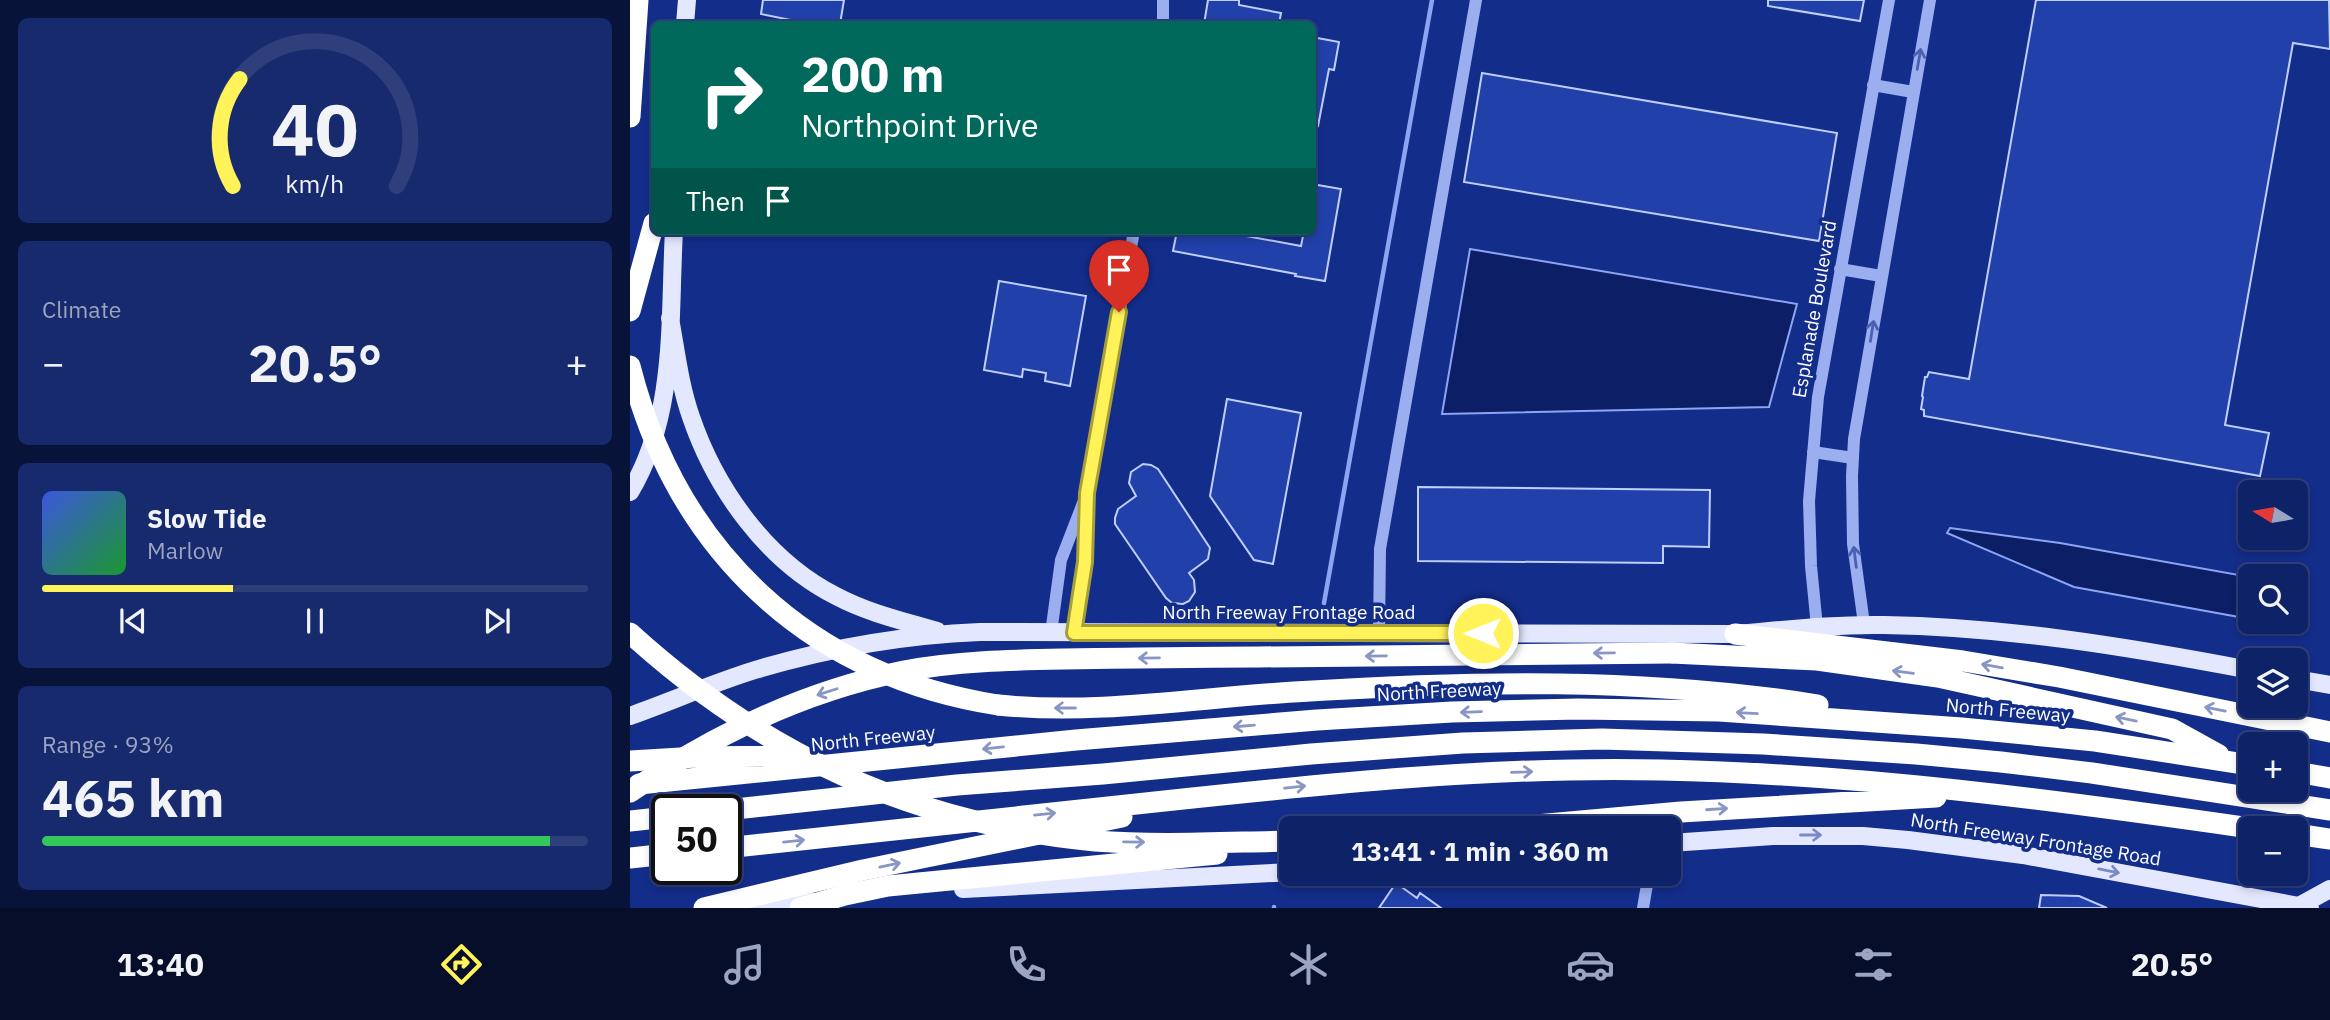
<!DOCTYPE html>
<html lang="en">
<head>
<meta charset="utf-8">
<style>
	body { margin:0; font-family:"IBM Plex Sans",sans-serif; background:#172a6e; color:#f1f3f6; height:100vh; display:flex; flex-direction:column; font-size:26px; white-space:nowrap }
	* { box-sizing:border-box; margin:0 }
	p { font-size:23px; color:#9ba4c0 }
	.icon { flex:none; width:38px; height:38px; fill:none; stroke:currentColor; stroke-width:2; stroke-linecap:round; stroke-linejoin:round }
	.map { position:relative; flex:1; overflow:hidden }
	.sheet { display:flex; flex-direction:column; gap:18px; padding:18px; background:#081339; width:630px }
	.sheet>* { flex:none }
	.guide { position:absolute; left:21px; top:21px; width:665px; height:214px; border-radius:10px; box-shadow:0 4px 10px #0003,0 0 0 2px #2e3f7c; background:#00695c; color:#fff; overflow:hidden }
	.needle { width:46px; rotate:281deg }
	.controls { position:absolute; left:1608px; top:480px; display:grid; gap:14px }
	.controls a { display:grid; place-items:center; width:70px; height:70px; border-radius:10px; background:#0e2268; box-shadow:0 4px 10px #0003,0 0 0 2px #2e3f7c; font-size:35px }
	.speed { position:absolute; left:21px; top:794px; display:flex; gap:14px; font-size:35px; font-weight:700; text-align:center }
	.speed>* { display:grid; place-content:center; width:91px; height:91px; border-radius:50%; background:#0e2268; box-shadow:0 4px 10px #0003,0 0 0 2px #2e3f7c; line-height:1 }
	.speed .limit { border:4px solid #111; border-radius:10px; background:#fff; color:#111 }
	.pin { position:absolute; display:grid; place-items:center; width:60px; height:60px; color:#fff; margin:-72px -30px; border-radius:50% 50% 50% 0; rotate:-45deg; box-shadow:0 0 7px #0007 }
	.pin .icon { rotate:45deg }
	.me { position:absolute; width:77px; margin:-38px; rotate:270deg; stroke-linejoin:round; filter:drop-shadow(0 0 5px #0008) }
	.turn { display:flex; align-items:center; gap:24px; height:147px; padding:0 35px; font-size:32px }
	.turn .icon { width:91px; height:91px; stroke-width:2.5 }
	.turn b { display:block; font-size:49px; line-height:60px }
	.then { display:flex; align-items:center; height:66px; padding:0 35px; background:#0003; gap:14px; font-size:26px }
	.big { font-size:52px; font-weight:700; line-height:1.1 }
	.sheet .card { flex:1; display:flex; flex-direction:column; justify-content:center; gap:10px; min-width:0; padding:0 24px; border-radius:10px; background:#172a6e }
	.sheet .dial { align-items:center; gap:0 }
	.dial svg { height:182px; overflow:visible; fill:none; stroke:#2e3f7c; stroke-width:7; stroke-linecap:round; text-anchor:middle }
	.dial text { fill:#f1f3f6; stroke:none }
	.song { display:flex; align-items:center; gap:21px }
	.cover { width:84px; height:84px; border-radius:10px; background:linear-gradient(135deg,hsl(230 70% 55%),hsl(130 70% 35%)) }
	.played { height:7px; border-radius:4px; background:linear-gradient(90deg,#fff359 35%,#2e3f7c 35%) }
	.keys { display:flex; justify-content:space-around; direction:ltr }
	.heat { display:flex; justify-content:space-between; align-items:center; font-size:38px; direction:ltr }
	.charge { height:10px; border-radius:5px; background:linear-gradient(90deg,#34c759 93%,#2e3f7c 0) }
	.trip { position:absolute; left:649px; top:816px; width:402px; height:70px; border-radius:10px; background:#0e2268; box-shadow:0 4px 10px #0003,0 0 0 2px #2e3f7c; font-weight:700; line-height:70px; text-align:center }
	.tab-bar { display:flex; height:112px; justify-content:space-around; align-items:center; background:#060e2a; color:#9ba4c0 }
	.tab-bar .icon { width:49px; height:49px }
	.tab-bar .on { color:#fff359 }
	.tab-bar b { font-size:32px; color:#f1f3f6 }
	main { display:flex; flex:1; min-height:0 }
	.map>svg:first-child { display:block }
	.water { fill:#0c1f66; stroke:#8ca5f3; stroke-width:2 }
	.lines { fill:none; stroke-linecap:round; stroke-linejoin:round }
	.stream { stroke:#8ca5f3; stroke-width:4.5 }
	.building { fill:#2140a9; stroke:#c0cefc; stroke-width:2 }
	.minor { stroke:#9aaef0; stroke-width:12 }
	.major { stroke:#e3e8ff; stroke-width:18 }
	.highway { stroke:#fff; stroke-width:21 }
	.highway-bridge { stroke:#fff; stroke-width:21 }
	.oneway { stroke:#4961b3 }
	.oneway2 { stroke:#8996c4 }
	.oneway3 { stroke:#7b8ac4 }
	.route-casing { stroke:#a69e3a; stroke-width:18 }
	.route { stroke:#fff359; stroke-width:12 }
	.labels { text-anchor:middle; stroke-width:7; stroke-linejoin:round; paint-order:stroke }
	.street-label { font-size:19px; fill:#fff; stroke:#132d8a }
</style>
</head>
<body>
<main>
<section class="sheet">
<div class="card dial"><svg viewBox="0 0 100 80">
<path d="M14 69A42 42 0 1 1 86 69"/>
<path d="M14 69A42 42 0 0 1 17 22" stroke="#fff359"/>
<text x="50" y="56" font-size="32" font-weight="700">40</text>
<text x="50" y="72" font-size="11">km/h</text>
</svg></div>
<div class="card"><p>Climate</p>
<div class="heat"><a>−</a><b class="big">20.5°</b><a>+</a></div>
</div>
<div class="card">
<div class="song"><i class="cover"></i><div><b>Slow Tide</b><p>Marlow</p></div></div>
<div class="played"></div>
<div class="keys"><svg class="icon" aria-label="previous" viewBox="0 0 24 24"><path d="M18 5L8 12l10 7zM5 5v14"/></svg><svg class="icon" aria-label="pause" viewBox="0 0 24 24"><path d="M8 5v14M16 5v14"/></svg><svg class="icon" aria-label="next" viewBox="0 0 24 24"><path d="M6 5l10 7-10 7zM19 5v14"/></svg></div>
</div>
<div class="card"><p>Range · 93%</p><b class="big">465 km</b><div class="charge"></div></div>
</section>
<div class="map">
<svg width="1700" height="908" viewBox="0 0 1700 908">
	<rect width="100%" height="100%" fill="#132d8a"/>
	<path class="water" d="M 840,249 L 1167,304 L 1139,407 L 812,414 Z
		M 1320,528 L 1430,543 L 1620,577 L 1620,619 L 1444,587 L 1317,533 Z"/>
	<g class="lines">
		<path class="stream" d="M 694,603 L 802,0
			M 644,908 L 644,907"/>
	</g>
	<path class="building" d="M 133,0 L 214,0 L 210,24 L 166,24 L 166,21 L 131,14 Z
		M 578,0 L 609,0 L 609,5 L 651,13 L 649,24 L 574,24 Z
		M 1138,0 L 1234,0 L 1230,21 L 1138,6 Z
		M 1406,0 L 1699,0 L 1700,49 L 1663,43 L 1595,425 L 1639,433 L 1630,476 L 1294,416 L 1294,410 L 1291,409 L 1293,397 L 1292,396 L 1295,377 L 1297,377 L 1299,372 L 1339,379 Z
		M 682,37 L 709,42 L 704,70 L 699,69 L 688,126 L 682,125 Z
		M 852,73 L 1207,133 L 1189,241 L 834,182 Z
		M 682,184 L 711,189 L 695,281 L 665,276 L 666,274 L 543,251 L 547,231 L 589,231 L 671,246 L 674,231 L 682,231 Z
		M 369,281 L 456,296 L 440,386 L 415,381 L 416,373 L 393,369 L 392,377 L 354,370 Z
		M 597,399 L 671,413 L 643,564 L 624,560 L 580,496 Z
		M 513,464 L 521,465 L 528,469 L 580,548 L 578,559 L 559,573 L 564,580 L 565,592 L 559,601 L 553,604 L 542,603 L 536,598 L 485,524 L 485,518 L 488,509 L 506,496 L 499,483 L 501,472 Z
		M 788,487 L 1080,490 L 1079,547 L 1033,546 L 1033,563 L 788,561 Z
		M 766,883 L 787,898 L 790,893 L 811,908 L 749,908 Z
		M 1411,895 L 1449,896 L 1477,908 L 1409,908 Z"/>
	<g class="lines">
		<path class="minor" d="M 533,24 L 533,0
			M 1243,85 L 1283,92
			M 1210,269 L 1251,276
			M 1183,452 L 1223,458
			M 1234,624 L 1223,544 L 1222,476 L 1224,439 L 1300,0
			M 1187,627 L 1181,566 L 1179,501 L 1188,397 L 1259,0
			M 421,633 L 431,560 L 453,503
			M 444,633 L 455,562 L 457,493 L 504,231
			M 749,633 L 750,549 L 846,0
			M 1013,908 L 1019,873"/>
		<path class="major" d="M 55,24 L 57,0
			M 40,318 C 46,351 50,386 61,417 C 86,490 137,561 206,596 C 238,613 273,621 307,631
			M 0,492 C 47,414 39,318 44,231
			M 1666,679 L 1700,685
			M 0,716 C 42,701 83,683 125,670 C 199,648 274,635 350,632 L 1105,634 C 1154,630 1204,624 1254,625 C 1378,627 1499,647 1620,670
			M 1040,843 L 1143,836 L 1233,836 L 1278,840 L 1393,855 L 1680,908
			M 333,889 L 662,872
			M 1669,906 L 1700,889
			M 122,908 L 183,902"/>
		<path class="highway" d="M 0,117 L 8,0
			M 0,311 L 24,223
			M 1105,634 L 1333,661 L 1429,677 L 1700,732
			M 1042,653 L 1187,660 L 1308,677 L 1542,729 L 1589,755
			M 368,705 C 466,715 566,698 664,692 C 841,681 1012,677 1188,705
			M 0,761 L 67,757 L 169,756
			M 1666,772 L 1700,778
			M 9,784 L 446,740 L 687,720 L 822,712 L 948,709 L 1089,711 L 1332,728 L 1465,741 L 1620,765
			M 96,810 L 327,785 L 473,774 L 681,754 L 833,743 L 972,739 L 1133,744 L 1286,754 L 1371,762 L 1462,773 L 1700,810
			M 0,821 L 37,817
			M 872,828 L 1051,812 L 1306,797
			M 1666,834 L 1700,839
			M 96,848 C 239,832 382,817 525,802 C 693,784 862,766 1031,770 C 1229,774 1425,800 1620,828
			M 0,858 L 37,854
			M 74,908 L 233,870 L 492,817"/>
		<path class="highway-bridge" d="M 0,366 C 47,551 178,675 368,705
			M 0,633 C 134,755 285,824 465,841 C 530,846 597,842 662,841
			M 0,792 C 83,735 175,691 274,671 C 326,661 381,660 434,659 C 499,658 564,657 628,657 C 766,655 904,654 1042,653
			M 170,908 L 215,895 L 258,886 L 587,854"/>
	</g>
	<defs><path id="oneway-shaft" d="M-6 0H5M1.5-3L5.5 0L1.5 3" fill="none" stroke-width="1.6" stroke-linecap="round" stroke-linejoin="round" transform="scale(1.75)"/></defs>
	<g class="oneway">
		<use href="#oneway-shaft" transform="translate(1289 59) rotate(-80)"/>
		<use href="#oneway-shaft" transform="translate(1242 331) rotate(-81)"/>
		<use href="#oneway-shaft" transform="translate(1225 557) rotate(-97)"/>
	</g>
	<g class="oneway2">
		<use href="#oneway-shaft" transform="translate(974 653) rotate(179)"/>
		<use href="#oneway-shaft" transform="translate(746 656) rotate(179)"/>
		<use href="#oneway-shaft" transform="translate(519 658) rotate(179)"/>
		<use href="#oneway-shaft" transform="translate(1362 666) rotate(-170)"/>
		<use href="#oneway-shaft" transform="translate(1273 672) rotate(-172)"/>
		<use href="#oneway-shaft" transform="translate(197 692) rotate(162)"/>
		<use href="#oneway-shaft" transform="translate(435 708) rotate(180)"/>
		<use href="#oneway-shaft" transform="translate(1585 709) rotate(-169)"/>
		<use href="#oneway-shaft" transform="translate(841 712) rotate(178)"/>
		<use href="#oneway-shaft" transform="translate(1117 713) rotate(-177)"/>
		<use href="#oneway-shaft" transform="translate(1496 719) rotate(-168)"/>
		<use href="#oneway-shaft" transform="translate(614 726) rotate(175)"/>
		<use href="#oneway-shaft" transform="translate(363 748) rotate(174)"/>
		<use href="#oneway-shaft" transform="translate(892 772) rotate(-2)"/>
		<use href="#oneway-shaft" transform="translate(665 787) rotate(-6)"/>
		<use href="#oneway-shaft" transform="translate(1087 809) rotate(-4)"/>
		<use href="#oneway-shaft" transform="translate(415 814) rotate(-6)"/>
		<use href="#oneway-shaft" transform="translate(164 841) rotate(-6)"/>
		<use href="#oneway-shaft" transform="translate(504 842) rotate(1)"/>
		<use href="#oneway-shaft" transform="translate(260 865) rotate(-12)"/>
	</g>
	<g class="oneway3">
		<use href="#oneway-shaft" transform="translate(1181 835)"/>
		<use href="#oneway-shaft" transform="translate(1479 871) rotate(11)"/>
	</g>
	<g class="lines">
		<g class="route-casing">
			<path id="route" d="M 489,312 L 457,493 L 455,562 L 444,633 L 853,633"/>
		</g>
		<use href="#route" class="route"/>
	</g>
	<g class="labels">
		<g class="street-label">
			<text transform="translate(1184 309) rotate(-80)" y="7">Esplanade Boulevard</text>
			<text x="659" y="619">North Freeway Frontage Road</text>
			<text transform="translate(809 691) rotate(-3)" y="7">North Freeway</text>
			<text transform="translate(1378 710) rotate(5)" y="7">North Freeway</text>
			<text transform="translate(243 738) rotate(-6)" y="7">North Freeway</text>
			<text transform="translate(1406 839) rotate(9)" y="7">North Freeway Frontage Road</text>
		</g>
	</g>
</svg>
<div class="controls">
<a><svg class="needle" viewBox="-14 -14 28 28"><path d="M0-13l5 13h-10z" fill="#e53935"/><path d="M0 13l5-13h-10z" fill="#9ba4c0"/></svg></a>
<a><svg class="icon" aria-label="search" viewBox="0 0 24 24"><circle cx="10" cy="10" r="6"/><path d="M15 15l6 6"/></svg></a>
<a><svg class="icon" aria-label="layers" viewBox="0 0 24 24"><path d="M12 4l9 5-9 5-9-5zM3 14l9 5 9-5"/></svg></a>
<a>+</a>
<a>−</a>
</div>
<div class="speed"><div class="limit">50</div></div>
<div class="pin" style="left:489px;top:312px;background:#d93025"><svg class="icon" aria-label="arrive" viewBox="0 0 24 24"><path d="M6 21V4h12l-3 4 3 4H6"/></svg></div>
<svg class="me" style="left:853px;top:633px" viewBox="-20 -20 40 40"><circle r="17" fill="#fff359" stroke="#fff" stroke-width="3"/><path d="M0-11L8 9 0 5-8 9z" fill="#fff"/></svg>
<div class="trip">13:41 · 1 min · 360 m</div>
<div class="guide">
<div class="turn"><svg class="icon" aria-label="right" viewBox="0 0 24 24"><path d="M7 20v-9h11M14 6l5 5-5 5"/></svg><div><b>200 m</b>Northpoint Drive</div></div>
<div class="then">Then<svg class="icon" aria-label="arrive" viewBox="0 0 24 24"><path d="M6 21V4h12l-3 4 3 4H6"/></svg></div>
</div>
</div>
</main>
<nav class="tab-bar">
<b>13:40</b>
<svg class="icon on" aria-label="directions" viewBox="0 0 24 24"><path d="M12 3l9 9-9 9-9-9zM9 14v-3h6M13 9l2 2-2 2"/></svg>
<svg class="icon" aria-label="music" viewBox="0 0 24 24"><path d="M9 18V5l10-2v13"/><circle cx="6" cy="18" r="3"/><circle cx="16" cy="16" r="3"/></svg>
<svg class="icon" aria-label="phone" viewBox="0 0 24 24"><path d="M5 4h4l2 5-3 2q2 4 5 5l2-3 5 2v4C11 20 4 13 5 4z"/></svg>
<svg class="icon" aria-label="climate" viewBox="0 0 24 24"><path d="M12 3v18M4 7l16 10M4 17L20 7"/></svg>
<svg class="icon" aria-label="car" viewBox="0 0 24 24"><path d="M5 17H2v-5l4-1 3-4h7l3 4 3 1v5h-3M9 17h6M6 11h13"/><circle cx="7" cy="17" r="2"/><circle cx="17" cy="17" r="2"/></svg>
<svg class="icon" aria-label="filters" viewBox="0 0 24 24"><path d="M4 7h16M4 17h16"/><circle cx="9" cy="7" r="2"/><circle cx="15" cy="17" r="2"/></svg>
<b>20.5°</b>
</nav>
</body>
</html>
